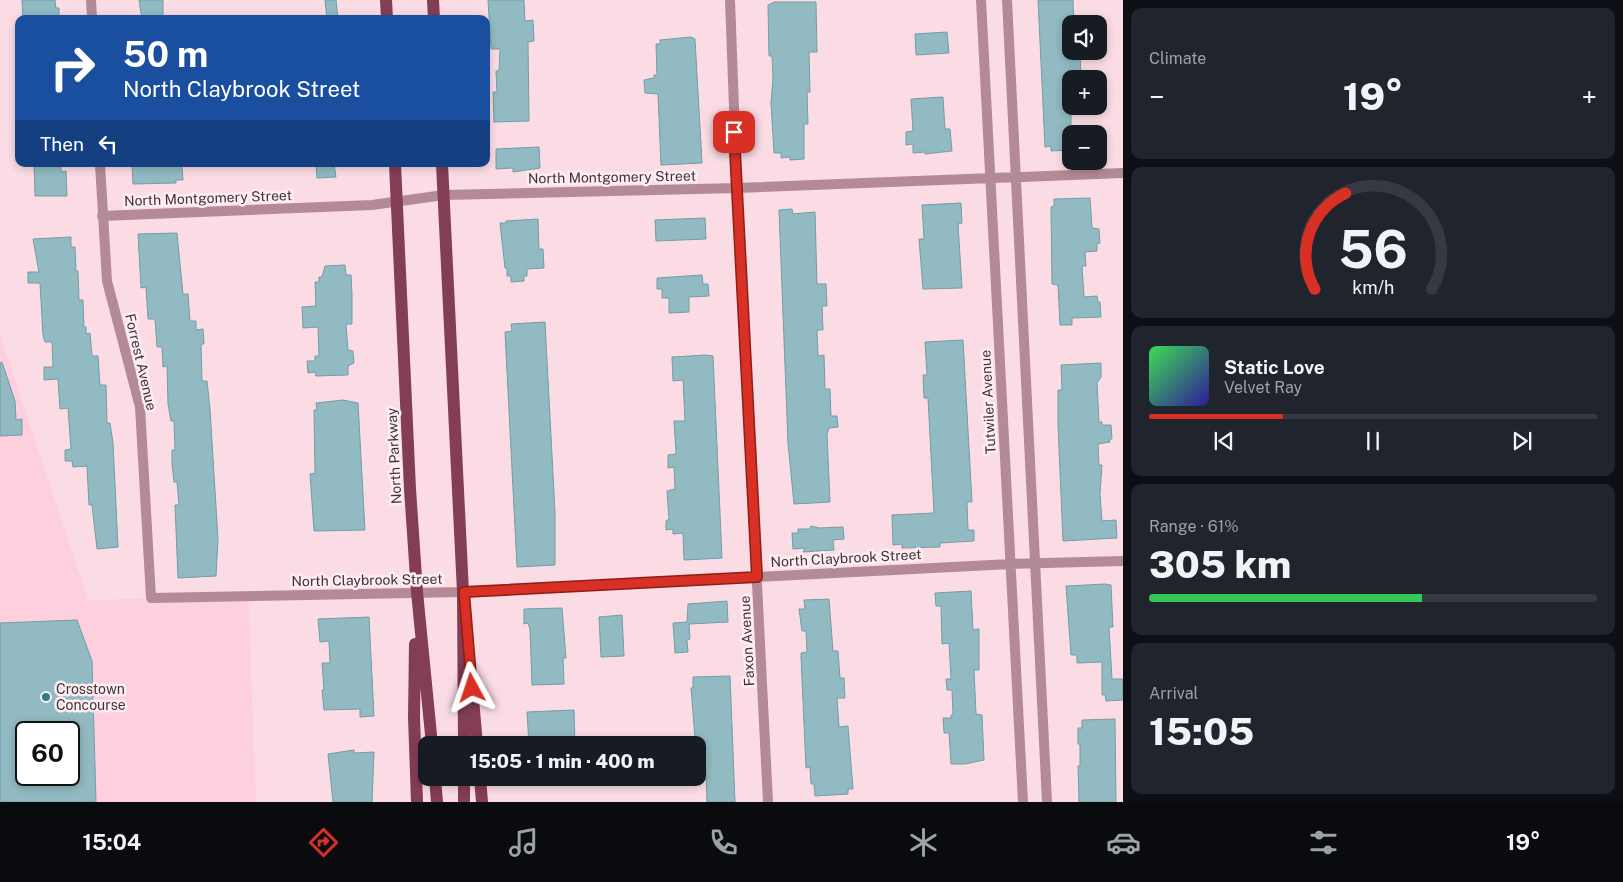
<!DOCTYPE html>
<html lang="en">
<head>
<meta charset="utf-8">
<style>
	body { margin:0; font-family:"Public Sans",sans-serif; background:#20242c; color:#f1f3f6; height:100vh; display:flex; flex-direction:column; font-size:19px; white-space:nowrap }
	* { box-sizing:border-box; margin:0 }
	p { font-size:16px; color:#9ea1a6 }
	.icon { flex:none; width:28px; height:28px; fill:none; stroke:currentColor; stroke-width:2; stroke-linecap:round; stroke-linejoin:round }
	.map { position:relative; flex:1; overflow:hidden }
	.details { display:flex; flex-direction:column; gap:8px; padding:8px; background:#0d0f14; width:500px }
	.details>* { flex:none }
	.guide { position:absolute; left:15px; top:15px; width:475px; height:152px; border-radius:10px; box-shadow:0 2px 8px #0003; background:#1a4fa0; color:#fff; overflow:hidden }
	.tools { position:absolute; left:1062px; top:15px; display:grid; gap:10px }
	.tools a { display:grid; place-items:center; width:45px; height:45px; border-radius:10px; background:#171b24; box-shadow:0 2px 8px #0003; font-size:25px }
	.speed { position:absolute; left:15px; top:721px; display:flex; gap:10px; font-size:25px; font-weight:700; text-align:center }
	.speed>* { display:grid; place-content:center; width:65px; height:65px; border-radius:50%; background:#171b24; box-shadow:0 2px 8px #0003; line-height:1 }
	.speed .limit { border:2px solid #111; border-radius:8px; background:#fff; color:#111 }
	.pin { position:absolute; display:grid; place-items:center; width:42px; height:42px; color:#fff; margin:-21px; border-radius:10px; box-shadow:0 2px 8px #0006 }
	.me { position:absolute; width:55px; margin:-28px; rotate:355deg; stroke-linejoin:round; filter:drop-shadow(0 0 4px #0008) }
	.turn { display:flex; align-items:center; gap:18px; height:105px; padding:0 25px; font-size:22px }
	.turn .icon { width:65px; height:65px; stroke-width:2.5 }
	.turn b { display:block; font-size:35px; line-height:42px }
	.then { display:flex; align-items:center; height:48px; padding:0 25px; background:#0003; gap:10px; font-size:19px }
	.big { font-size:38px; font-weight:800; line-height:1.1 }
	.details .tile { flex:1; display:flex; flex-direction:column; justify-content:center; gap:8px; min-width:0; padding:0 18px; border-radius:10px; background:#20242c }
	.details .dial { align-items:center; gap:0 }
	.dial svg { height:130px; overflow:visible; fill:none; stroke:#363941; stroke-width:7; stroke-linecap:round; text-anchor:middle }
	.dial text { fill:#f1f3f6; stroke:none }
	.song { display:flex; align-items:center; gap:15px }
	.cover { width:60px; height:60px; border-radius:8px; background:linear-gradient(135deg,hsl(130 70% 55%),hsl(250 70% 35%)) }
	.played { height:5px; border-radius:2px; background:linear-gradient(90deg,#d93025 30%,#363941 30%) }
	.keys { display:flex; justify-content:space-around; direction:ltr }
	.heat { display:flex; justify-content:space-between; align-items:center; font-size:28px; direction:ltr }
	.charge { height:8px; border-radius:4px; background:linear-gradient(90deg,#34c759 61%,#363941 0) }
	.trip { position:absolute; left:418px; top:736px; width:288px; height:50px; border-radius:10px; background:#171b24; box-shadow:0 2px 8px #0003; font-weight:800; line-height:50px; text-align:center }
	.dock { display:flex; height:80px; justify-content:space-around; align-items:center; background:#090b0e; color:#9ea1a6 }
	.dock .icon { width:35px; height:35px }
	.dock .selected { color:#d93025 }
	.dock b { font-size:22px; color:#f1f3f6 }
	main { display:flex; flex:1; min-height:0 }
	.map>svg:first-child { display:block }
	.built { fill:#fecfdc; fill-rule:evenodd }
	.building { fill:#91bac2; stroke:#749da4; fill-rule:evenodd }
	.lines { fill:none; stroke-linecap:round; stroke-linejoin:round }
	.minor { stroke:#b38a95; stroke-width:10 }
	.primary { stroke:#833d54; stroke-width:12 }
	.route-casing { stroke:#8d1f18; stroke-width:12 }
	.route { stroke:#d93025; stroke-width:9 }
	.poi-dot { fill:#347b87; stroke:#feedf1; stroke-width:2 }
	.labels { text-anchor:middle; stroke-width:5; stroke-linejoin:round; paint-order:stroke }
	.street-label { font-size:14px; fill:#423337; stroke:#feedf1 }
	.poi-label { font-size:14px; fill:#423337; stroke:#feedf1; text-anchor:start }
</style>
</head>
<body>
<main>
<div class="map">
<svg width="1123" height="802" viewBox="0 0 1123 802">
	<rect width="100%" height="100%" fill="#fbdce4"/>
	<path class="built" d="M 0,335 L 88,600 L 248,596 L 256,802 L 0,802 ZM 26,732 L 69,732 L 69,775 L 26,775 Z"/>
	<path class="building" d="M 22,0 L 55,0 L 56,8 L 59,8 L 59,19 L 23,19 Z
		M 139,0 L 163,0 L 163,19 L 142,19 Z
		M 325,0 L 336,0 L 338,19 L 327,19 Z
		M 488,0 L 524,0 L 525,21 L 533,20 L 534,41 L 528,42 L 529,121 L 494,122 L 493,92 L 497,92 L 496,71 L 499,71 L 500,49 L 491,49 Z
		M 1038,0 L 1073,0 L 1074,24 L 1071,24 L 1071,55 L 1080,55 L 1081,74 L 1071,75 L 1071,150 L 1051,151 L 1051,146 L 1045,147 Z
		M 816,2 L 817,52 L 809,52 L 810,92 L 807,92 L 808,124 L 804,124 L 804,159 L 790,160 L 790,157 L 781,158 L 781,153 L 774,153 L 771,103 L 773,78 L 772,56 L 769,56 L 768,5 L 774,2 Z
		M 947,32 L 949,53 L 916,55 L 915,34 Z
		M 691,37 L 695,39 L 702,163 L 661,165 L 658,94 L 645,93 L 644,80 L 654,78 L 654,75 L 657,75 L 656,44 L 660,44 L 660,40 Z
		M 943,97 L 945,129 L 950,129 L 952,151 L 925,154 L 925,152 L 913,153 L 913,144 L 906,145 L 906,132 L 913,131 L 911,99 Z
		M 539,147 L 540,168 L 513,172 L 513,168 L 496,169 L 496,149 Z
		M 34,164 L 61,164 L 61,172 L 66,171 L 67,196 L 35,196 Z
		M 132,164 L 175,164 L 175,166 L 182,166 L 183,180 L 176,180 L 176,183 L 133,184 Z
		M 316,164 L 334,164 L 336,177 L 317,178 Z
		M 1090,198 L 1092,228 L 1099,229 L 1100,243 L 1097,244 L 1097,251 L 1085,252 L 1086,266 L 1082,266 L 1084,297 L 1097,296 L 1098,302 L 1100,302 L 1101,317 L 1072,318 L 1072,325 L 1060,325 L 1058,285 L 1052,284 L 1051,207 L 1054,206 L 1054,199 Z
		M 961,203 L 962,223 L 958,224 L 962,288 L 923,289 L 919,239 L 924,239 L 922,205 Z
		M 792,209 L 793,214 L 815,212 L 817,284 L 826,284 L 827,306 L 822,306 L 823,330 L 817,330 L 818,356 L 824,355 L 825,389 L 830,389 L 831,416 L 837,416 L 838,427 L 829,428 L 827,434 L 830,502 L 794,504 L 788,443 L 779,210 Z
		M 705,218 L 706,239 L 656,241 L 655,220 Z
		M 538,219 L 539,249 L 543,249 L 544,268 L 527,269 L 527,276 L 524,276 L 524,281 L 511,282 L 511,276 L 507,276 L 507,268 L 505,268 L 500,223 L 506,223 L 506,221 Z
		M 177,233 L 183,294 L 188,294 L 190,321 L 196,321 L 196,330 L 203,329 L 204,344 L 201,344 L 202,381 L 207,381 L 210,409 L 218,539 L 216,576 L 178,578 L 175,505 L 179,505 L 177,482 L 174,482 L 172,464 L 172,450 L 175,450 L 174,421 L 171,421 L 168,404 L 167,366 L 163,367 L 162,347 L 157,347 L 155,319 L 148,319 L 146,287 L 141,288 L 138,234 Z
		M 71,237 L 71,247 L 75,247 L 76,271 L 78,271 L 79,300 L 83,300 L 84,327 L 86,327 L 86,334 L 90,333 L 92,356 L 98,356 L 100,385 L 106,385 L 107,423 L 110,423 L 113,443 L 118,547 L 97,549 L 92,505 L 89,505 L 87,466 L 73,467 L 72,461 L 65,461 L 65,450 L 71,449 L 68,408 L 60,409 L 58,379 L 44,380 L 44,367 L 53,367 L 52,342 L 45,342 L 43,336 L 40,283 L 28,283 L 28,272 L 39,272 L 33,239 Z
		M 345,265 L 346,275 L 351,275 L 352,294 L 352,324 L 346,324 L 348,350 L 353,351 L 354,363 L 348,366 L 348,375 L 316,376 L 315,372 L 308,373 L 307,361 L 315,361 L 315,356 L 319,356 L 318,327 L 303,328 L 302,307 L 316,306 L 315,282 L 319,282 L 319,277 L 322,277 L 325,266 Z
		M 702,275 L 703,284 L 708,284 L 709,296 L 689,297 L 689,312 L 669,313 L 669,298 L 662,298 L 662,289 L 657,289 L 657,278 Z
		M 545,322 L 555,512 L 555,565 L 517,567 L 505,332 L 512,331 L 511,324 Z
		M 963,340 L 972,502 L 967,502 L 968,530 L 974,530 L 974,541 L 940,543 L 940,547 L 902,548 L 902,544 L 893,545 L 892,515 L 934,513 L 928,398 L 924,398 L 923,375 L 927,375 L 925,342 Z
		M 706,355 L 713,356 L 722,558 L 684,560 L 683,533 L 673,534 L 673,529 L 666,530 L 666,521 L 669,519 L 667,491 L 675,489 L 674,467 L 668,468 L 668,455 L 676,454 L 674,421 L 685,421 L 683,380 L 673,381 L 672,357 Z
		M 2,362 L 15,401 L 16,420 L 22,419 L 22,435 L 0,436 L 0,363 Z
		M 1101,363 L 1101,377 L 1097,383 L 1099,422 L 1102,422 L 1102,425 L 1111,425 L 1112,439 L 1109,439 L 1110,442 L 1098,444 L 1099,465 L 1102,465 L 1100,494 L 1102,521 L 1116,520 L 1117,538 L 1063,541 L 1058,425 L 1058,390 L 1062,390 L 1061,365 Z
		M 343,400 L 358,403 L 365,530 L 314,531 L 310,474 L 315,473 L 314,410 L 317,410 L 316,403 Z
		M 811,526 L 819,528 L 843,527 L 844,539 L 833,540 L 834,550 L 803,552 L 805,548 L 793,549 L 792,533 L 798,533 L 798,529 L 810,529 Z
		M 1105,584 L 1111,585 L 1113,627 L 1109,627 L 1112,679 L 1123,679 L 1123,700 L 1106,701 L 1105,695 L 1102,695 L 1102,662 L 1077,663 L 1077,655 L 1071,655 L 1066,586 Z
		M 971,591 L 973,630 L 979,629 L 979,670 L 974,670 L 976,714 L 982,715 L 984,760 L 965,764 L 951,764 L 949,733 L 944,733 L 943,718 L 951,718 L 951,715 L 953,715 L 952,690 L 947,690 L 946,679 L 951,679 L 949,643 L 942,644 L 941,606 L 936,606 L 935,593 Z
		M 829,599 L 833,651 L 838,651 L 840,678 L 844,678 L 845,698 L 837,698 L 839,727 L 848,726 L 853,789 L 848,789 L 848,794 L 815,796 L 814,784 L 811,784 L 810,767 L 806,768 L 801,657 L 801,653 L 807,652 L 806,631 L 802,631 L 799,609 L 805,609 L 804,600 Z
		M 727,601 L 728,622 L 689,624 L 690,639 L 687,640 L 688,652 L 675,653 L 673,623 L 687,622 L 688,604 Z
		M 562,608 L 566,658 L 563,658 L 564,684 L 532,685 L 530,629 L 528,623 L 524,624 L 524,609 Z
		M 622,615 L 624,656 L 601,657 L 599,617 Z
		M 369,617 L 374,716 L 360,717 L 360,709 L 324,710 L 322,690 L 324,690 L 322,663 L 330,663 L 329,641 L 320,642 L 318,619 Z
		M 77,620 L 92,661 L 96,802 L 0,802 L 0,623 ZM 26,732 L 69,732 L 69,775 L 26,775 Z
		M 730,676 L 735,802 L 707,802 L 706,771 L 696,772 L 697,738 L 695,738 L 691,688 L 693,688 L 693,677 Z
		M 574,710 L 575,745 L 529,745 L 527,712 Z
		M 1115,719 L 1116,802 L 1079,802 L 1078,766 L 1080,766 L 1080,744 L 1078,744 L 1078,728 L 1082,728 L 1082,720 Z
		M 354,750 L 354,753 L 374,752 L 372,802 L 333,802 L 328,754 Z"/>
	<g class="lines">
		<path class="minor" d="M 91,0 L 92,19
			M 730,0 L 737,188 L 768,802
			M 981,0 L 1023,802
			M 1007,0 L 1047,802
			M 100,164 L 107,281 L 140,407 L 151,598 L 463,592 L 1011,564 L 1123,561
			M 102,216 L 372,205 L 444,195 L 737,188 L 1123,173"/>
		<path class="primary" d="M 386,0 L 387,19
			M 433,0 L 434,19
			M 395,164 L 410,489 L 417,592 L 432,745
			M 442,164 L 463,592 L 464,745
			M 415,644 L 414,717 L 417,802
			M 471,675 L 477,745
			M 435,778 L 437,802
			M 464,778 L 464,802
			M 480,778 L 482,802"/>
	</g>
	<g class="lines">
		<g class="route-casing">
			<path id="route" d="M 472,688 L 464,592 L 757,577 L 734,132"/>
		</g>
		<use href="#route" class="route"/>
	</g>
	<circle class="poi-dot" cx="46" cy="697" r="5"/>
	<g class="labels">
		<g class="street-label">
			<text transform="translate(612 177) rotate(-1)" y="5">North Montgomery Street</text>
			<text transform="translate(208 198) rotate(-2)" y="5">North Montgomery Street</text>
			<text transform="translate(141 362) rotate(77)" y="5">Forrest Avenue</text>
			<text transform="translate(988 402) rotate(-93)" y="5">Tutwiler Avenue</text>
			<text transform="translate(394 456) rotate(-93)" y="5">North Parkway</text>
			<text transform="translate(846 558) rotate(-3)" y="5">North Claybrook Street</text>
			<text transform="translate(367 580) rotate(-1)" y="5">North Claybrook Street</text>
			<text transform="translate(747 641) rotate(-93)" y="5">Faxon Avenue</text>
		</g>
		<g class="poi-label">
			<text x="56" y="694">Crosstown<tspan x="56" dy="16">Concourse</tspan></text>
		</g>
	</g>
</svg>
<div class="tools">
<a><svg class="icon" aria-label="sound" viewBox="0 0 24 24"><path d="M4 9h4l5-4v14l-5-4H4zM17 9q2 3 0 6"/></svg></a>
<a>+</a>
<a>−</a>
</div>
<div class="speed"><div class="limit">60</div></div>
<div class="pin" style="left:734px;top:132px;background:#d93025"><svg class="icon" aria-label="arrive" viewBox="0 0 24 24"><path d="M6 21V4h12l-3 4 3 4H6"/></svg></div>
<svg class="me" style="left:472px;top:688px" viewBox="-20 -20 40 40"><path d="M0-17L14 15 0 8-14 15z" fill="#d93025" stroke="#fff" stroke-width="4"/></svg>
<div class="trip">15:05 · 1 min · 400 m</div>
<div class="guide">
<div class="turn"><svg class="icon" aria-label="right" viewBox="0 0 24 24"><path d="M7 20v-9h11M14 6l5 5-5 5"/></svg><div><b>50 m</b>North Claybrook Street</div></div>
<div class="then">Then<svg class="icon" aria-label="left" viewBox="0 0 24 24"><path d="M17 20v-9H6M10 6l-5 5 5 5"/></svg></div>
</div>
</div>
<section class="details">
<div class="tile"><p>Climate</p>
<div class="heat"><a>−</a><b class="big">19°</b><a>+</a></div>
</div>
<div class="tile dial"><svg viewBox="0 0 100 80">
<path d="M14 69A42 42 0 1 1 86 69"/>
<path d="M14 69A42 42 0 0 1 33 10" stroke="#d93025"/>
<text x="50" y="56" font-size="32" font-weight="700">56</text>
<text x="50" y="72" font-size="11">km/h</text>
</svg></div>
<div class="tile">
<div class="song"><i class="cover"></i><div><b>Static Love</b><p>Velvet Ray</p></div></div>
<div class="played"></div>
<div class="keys"><svg class="icon" aria-label="previous" viewBox="0 0 24 24"><path d="M18 5L8 12l10 7zM5 5v14"/></svg><svg class="icon" aria-label="pause" viewBox="0 0 24 24"><path d="M8 5v14M16 5v14"/></svg><svg class="icon" aria-label="next" viewBox="0 0 24 24"><path d="M6 5l10 7-10 7zM19 5v14"/></svg></div>
</div>
<div class="tile"><p>Range · 61%</p><b class="big">305 km</b><div class="charge"></div></div>
<div class="tile"><p>Arrival</p><b class="big">15:05</b></div>
</section>
</main>
<nav class="dock">
<b>15:04</b>
<svg class="icon selected" aria-label="directions" viewBox="0 0 24 24"><path d="M12 3l9 9-9 9-9-9zM9 14v-3h6M13 9l2 2-2 2"/></svg>
<svg class="icon" aria-label="music" viewBox="0 0 24 24"><path d="M9 18V5l10-2v13"/><circle cx="6" cy="18" r="3"/><circle cx="16" cy="16" r="3"/></svg>
<svg class="icon" aria-label="phone" viewBox="0 0 24 24"><path d="M5 4h4l2 5-3 2q2 4 5 5l2-3 5 2v4C11 20 4 13 5 4z"/></svg>
<svg class="icon" aria-label="climate" viewBox="0 0 24 24"><path d="M12 3v18M4 7l16 10M4 17L20 7"/></svg>
<svg class="icon" aria-label="car" viewBox="0 0 24 24"><path d="M5 17H2v-5l4-1 3-4h7l3 4 3 1v5h-3M9 17h6M6 11h13"/><circle cx="7" cy="17" r="2"/><circle cx="17" cy="17" r="2"/></svg>
<svg class="icon" aria-label="filters" viewBox="0 0 24 24"><path d="M4 7h16M4 17h16"/><circle cx="9" cy="7" r="2"/><circle cx="15" cy="17" r="2"/></svg>
<b>19°</b>
</nav>
</body>
</html>
